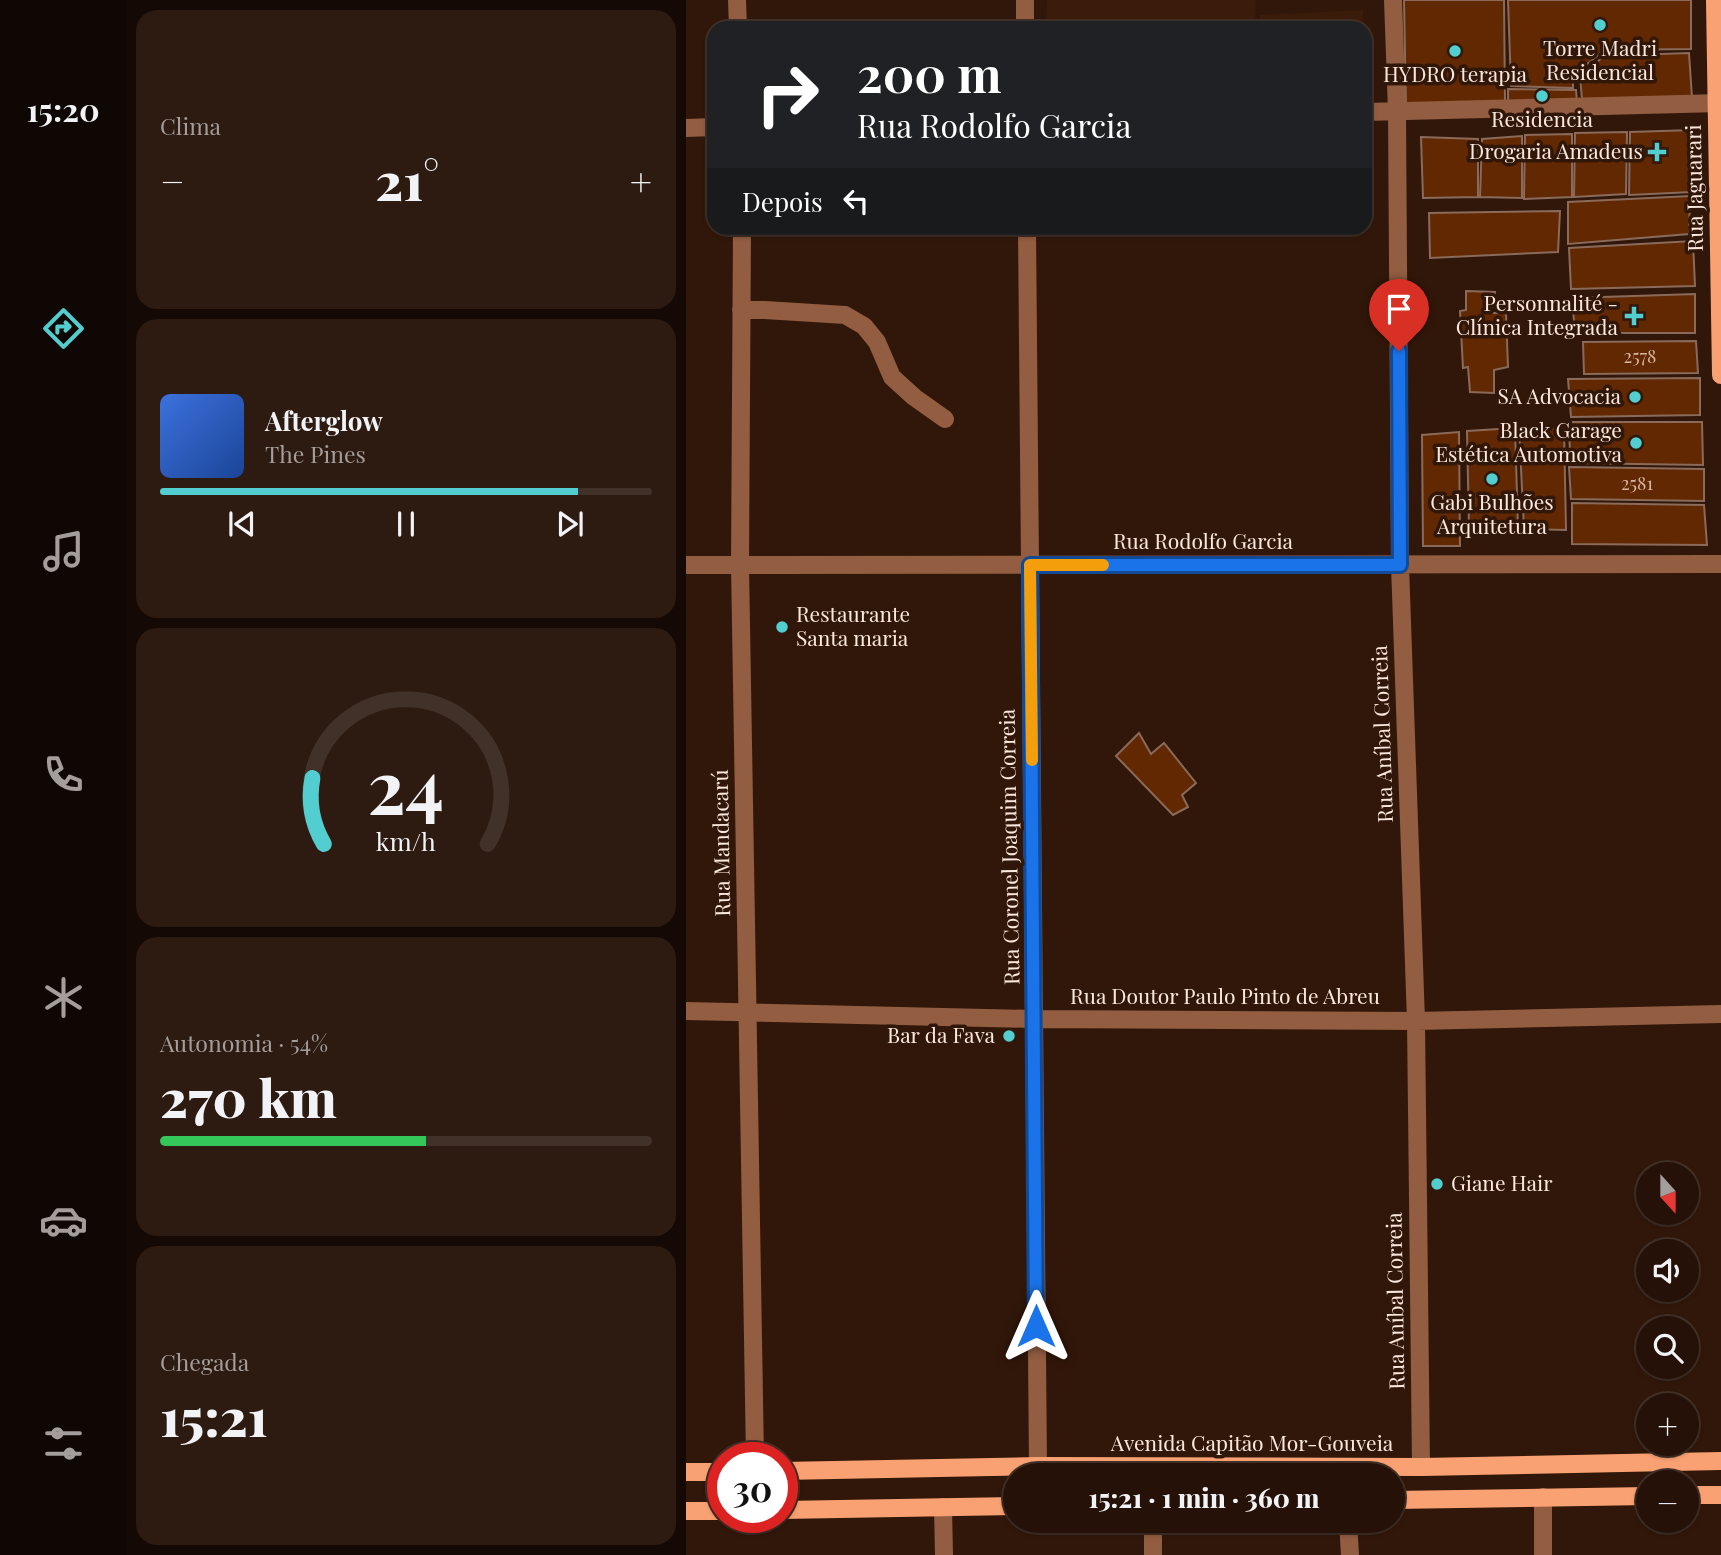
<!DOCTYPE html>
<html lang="pt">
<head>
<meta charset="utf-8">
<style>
	body { margin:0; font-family:"Playfair Display",serif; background:#2d1a11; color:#f1f3f6; height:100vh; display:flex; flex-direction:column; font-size:26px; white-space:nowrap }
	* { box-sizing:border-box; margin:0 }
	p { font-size:23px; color:#a39d9b }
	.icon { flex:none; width:38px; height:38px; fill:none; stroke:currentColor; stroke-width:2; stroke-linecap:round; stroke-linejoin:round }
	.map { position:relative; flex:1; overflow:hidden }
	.sheet { display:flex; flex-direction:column; gap:10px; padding:10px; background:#140904; width:560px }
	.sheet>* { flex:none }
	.top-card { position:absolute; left:21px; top:21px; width:665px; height:214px; border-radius:21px; box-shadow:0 2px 5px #0004,0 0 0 2px #423128; background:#202124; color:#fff; overflow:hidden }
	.needle { width:46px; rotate:159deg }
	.controls { position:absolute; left:950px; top:1162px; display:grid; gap:14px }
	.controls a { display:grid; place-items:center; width:63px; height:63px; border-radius:50%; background:#251107; box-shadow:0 2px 5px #0004,0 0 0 2px #423128; font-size:35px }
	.speed { position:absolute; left:21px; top:1442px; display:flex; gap:14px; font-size:35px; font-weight:700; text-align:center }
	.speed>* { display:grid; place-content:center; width:91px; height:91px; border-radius:50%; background:#251107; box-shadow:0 2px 5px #0004,0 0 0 2px #423128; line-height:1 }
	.speed .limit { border:10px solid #d22; background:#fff; color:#111 }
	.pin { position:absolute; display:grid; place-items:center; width:60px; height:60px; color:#fff; margin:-72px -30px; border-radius:50% 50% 50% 0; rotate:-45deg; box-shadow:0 0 7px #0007 }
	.pin .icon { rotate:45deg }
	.me { position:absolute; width:77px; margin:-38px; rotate:0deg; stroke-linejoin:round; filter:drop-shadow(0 0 5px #0008) }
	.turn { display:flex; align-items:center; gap:24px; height:147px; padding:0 35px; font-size:32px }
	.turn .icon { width:91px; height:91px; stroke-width:2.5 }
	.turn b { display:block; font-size:49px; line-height:60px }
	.then { display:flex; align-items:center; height:66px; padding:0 35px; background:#0003; gap:14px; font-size:26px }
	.big { font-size:52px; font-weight:800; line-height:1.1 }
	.sheet .tile { flex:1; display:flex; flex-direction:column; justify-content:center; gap:10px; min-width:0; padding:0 24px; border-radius:21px; background:#2d1a11 }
	.sheet .dial { align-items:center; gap:0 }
	.dial svg { height:182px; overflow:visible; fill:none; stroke:#423128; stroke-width:7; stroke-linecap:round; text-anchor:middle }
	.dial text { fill:#f1f3f6; stroke:none }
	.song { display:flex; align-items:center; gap:21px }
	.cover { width:84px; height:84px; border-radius:10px; background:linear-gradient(135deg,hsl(220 70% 55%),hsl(220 70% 35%)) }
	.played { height:7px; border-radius:4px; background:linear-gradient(90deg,#52cdd0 85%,#423128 85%) }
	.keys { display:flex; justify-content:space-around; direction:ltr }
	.heat { display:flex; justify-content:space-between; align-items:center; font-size:38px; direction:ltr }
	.charge { height:10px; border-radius:5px; background:linear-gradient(90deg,#34c759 54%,#423128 0) }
	.trip { position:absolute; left:317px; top:1463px; width:402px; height:70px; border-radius:35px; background:#251107; box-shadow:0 2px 5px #0004,0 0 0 2px #423128; font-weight:800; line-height:70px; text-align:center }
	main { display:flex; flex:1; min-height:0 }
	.dock { display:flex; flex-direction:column; width:126px; justify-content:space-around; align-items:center; background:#0f0703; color:#a39d9b }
	.dock .icon { width:49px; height:49px }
	.dock .current { color:#52cdd0 }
	.dock b { font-size:32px; color:#f1f3f6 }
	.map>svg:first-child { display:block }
	.built { fill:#3b1b09 }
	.building { fill:#622801; stroke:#8a6a5a; stroke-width:2 }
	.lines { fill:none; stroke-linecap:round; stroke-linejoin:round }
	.minor { stroke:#925d41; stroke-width:18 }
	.major { stroke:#faa173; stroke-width:18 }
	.route-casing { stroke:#114b97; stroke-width:18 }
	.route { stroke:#1a73e8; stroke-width:12 }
	.slow { stroke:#f59e0b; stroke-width:12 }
	.poi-dot { fill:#52cdd0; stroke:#311709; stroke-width:2.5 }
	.labels { text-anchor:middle; stroke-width:7; stroke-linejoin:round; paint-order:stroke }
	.number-label { font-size:18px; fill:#d4b7a7 }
	.poi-label { font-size:21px; fill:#fae7de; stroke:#311709; text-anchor:end }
	.street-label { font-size:21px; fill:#fae7de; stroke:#311709 }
</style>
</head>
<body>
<main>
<nav class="dock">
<b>15:20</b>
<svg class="icon current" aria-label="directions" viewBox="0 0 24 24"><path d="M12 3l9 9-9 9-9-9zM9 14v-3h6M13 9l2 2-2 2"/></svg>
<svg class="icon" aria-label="music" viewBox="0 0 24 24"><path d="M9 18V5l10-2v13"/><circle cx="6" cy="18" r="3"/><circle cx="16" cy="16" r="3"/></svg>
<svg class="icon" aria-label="phone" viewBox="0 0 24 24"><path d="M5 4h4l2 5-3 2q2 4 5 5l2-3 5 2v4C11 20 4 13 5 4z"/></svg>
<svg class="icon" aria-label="climate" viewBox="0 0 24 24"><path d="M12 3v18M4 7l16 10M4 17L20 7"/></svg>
<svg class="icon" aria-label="car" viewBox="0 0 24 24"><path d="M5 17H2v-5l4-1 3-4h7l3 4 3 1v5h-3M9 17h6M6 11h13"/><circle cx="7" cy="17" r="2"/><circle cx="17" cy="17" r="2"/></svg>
<svg class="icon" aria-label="filters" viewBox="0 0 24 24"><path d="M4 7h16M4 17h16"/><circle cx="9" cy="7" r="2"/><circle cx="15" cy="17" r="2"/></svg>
</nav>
<section class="sheet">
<div class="tile"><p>Clima</p>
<div class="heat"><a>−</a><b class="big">21°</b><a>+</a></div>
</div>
<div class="tile">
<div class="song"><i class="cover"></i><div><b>Afterglow</b><p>The Pines</p></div></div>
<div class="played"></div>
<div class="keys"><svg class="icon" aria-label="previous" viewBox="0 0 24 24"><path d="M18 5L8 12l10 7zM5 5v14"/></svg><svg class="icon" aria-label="pause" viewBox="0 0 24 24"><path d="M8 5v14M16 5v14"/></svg><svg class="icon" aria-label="next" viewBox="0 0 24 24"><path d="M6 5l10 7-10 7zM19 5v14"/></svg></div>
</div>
<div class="tile dial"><svg viewBox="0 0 100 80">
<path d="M14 69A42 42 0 1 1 86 69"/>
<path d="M14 69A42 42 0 0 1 9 40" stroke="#52cdd0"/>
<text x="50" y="56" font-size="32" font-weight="700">24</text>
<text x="50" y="72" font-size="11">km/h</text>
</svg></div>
<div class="tile"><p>Autonomia · 54%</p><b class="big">270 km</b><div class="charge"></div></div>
<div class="tile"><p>Chegada</p><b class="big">15:21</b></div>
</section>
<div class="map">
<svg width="1035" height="1555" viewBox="0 0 1035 1555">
	<rect width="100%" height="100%" fill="#311709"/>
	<path class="built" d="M 361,0 L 570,0 L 569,28 L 360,28 Z
		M 677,10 L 678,28 L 573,28 L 574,15 Z"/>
	<path class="building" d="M 718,0 L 818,0 L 819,102 L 720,106 Z
		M 822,0 L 1005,0 L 1005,49 L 918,50 L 887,76 L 887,88 L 825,86 Z
		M 1003,53 L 1006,98 L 896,99 L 894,77 L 918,56 Z
		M 822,89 L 890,90 L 891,102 L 822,102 Z
		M 1007,130 L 1006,192 L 943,195 L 944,132 Z
		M 941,132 L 940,194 L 888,197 L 889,133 Z
		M 886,134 L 886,197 L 838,199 L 839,135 Z
		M 836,136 L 836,198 L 794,197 L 796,139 Z
		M 735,137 L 792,139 L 792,197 L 737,198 Z
		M 1004,196 L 1003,234 L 882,244 L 882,202 Z
		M 874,211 L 872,252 L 744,258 L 743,213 Z
		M 1007,241 L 1009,286 L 885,289 L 883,248 Z
		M 780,291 L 809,292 L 805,313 L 820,313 L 822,367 L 808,370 L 808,393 L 784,392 L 782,367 L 777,368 L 774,311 L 780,310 Z
		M 1009,294 L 1009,333 L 889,333 L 886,298 Z
		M 1010,341 L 1012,373 L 898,374 L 897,342 Z
		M 1014,378 L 1014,415 L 885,417 L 882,379 Z
		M 882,422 L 1016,422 L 1017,465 L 885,463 Z
		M 829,428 L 832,528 L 783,527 L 781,431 Z
		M 833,428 L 878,429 L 880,530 L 838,529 Z
		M 773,432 L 774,546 L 737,546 L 736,435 Z
		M 883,467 L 1018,469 L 1018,501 L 885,499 Z
		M 886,503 L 1018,505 L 1021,545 L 886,544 Z
		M 453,733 L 465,754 L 478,743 L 510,783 L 496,795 L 502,807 L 487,815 L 430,756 Z"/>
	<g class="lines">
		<path class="minor" d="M 51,0 L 52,28
			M 339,0 L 339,28
			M 707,0 L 711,111 L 714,565 L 730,1021 L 735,1467
			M 679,112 L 1035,103
			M 0,128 L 28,127
			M 56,228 L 54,565 L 69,1458
			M 341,228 L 352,1466
			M 55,310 L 79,310 L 159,315 L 178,326 L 191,342 L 206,377 L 228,397 L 259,419
			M 0,565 L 1035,564
			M 0,1011 L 348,1019 L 730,1021 L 1035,1014
			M 857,1497 L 857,1555
			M 257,1507 L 258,1555
			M 467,1521 L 467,1555
			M 662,1521 L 664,1555"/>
		<path class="major" d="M 1029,0 L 1035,375
			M 96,1471 L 352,1466 L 735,1467 L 1035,1461
			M 0,1472 L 37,1472
			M 1001,1495 L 1035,1495
			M 707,1500 L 962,1496
			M 96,1510 L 329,1506
			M 0,1511 L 37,1511"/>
	</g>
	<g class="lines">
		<g class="route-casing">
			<path id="route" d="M 350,1326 L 344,565 L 714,565 L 713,351"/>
		</g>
		<use href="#route" class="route"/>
		<path class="slow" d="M 346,760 L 344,565 L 417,565"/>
	</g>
	<g class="poi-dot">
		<circle cx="914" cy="25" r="7"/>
		<circle cx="769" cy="51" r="7"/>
		<circle cx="856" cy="96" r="7"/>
		<path d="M967.5 141.5h7v7h7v7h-7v7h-7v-7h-7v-7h7z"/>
		<path d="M944.5 305.5h7v7h7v7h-7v7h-7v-7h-7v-7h7z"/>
		<circle cx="949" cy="397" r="7"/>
		<circle cx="950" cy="443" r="7"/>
		<circle cx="806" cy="479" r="7"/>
		<circle cx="96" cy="627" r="7"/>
		<circle cx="323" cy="1036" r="7"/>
		<circle cx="751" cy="1184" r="7"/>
	</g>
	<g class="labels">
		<g class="number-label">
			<text x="954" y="363">2578</text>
			<text x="951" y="490">2581</text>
		</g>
		<g class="poi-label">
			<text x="914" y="56" text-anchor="middle">Torre Madri<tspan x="914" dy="24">Residencial</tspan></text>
			<text x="769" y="82" text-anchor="middle">HYDRO terapia</text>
			<text x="856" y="127" text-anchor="middle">Residencia</text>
			<text x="957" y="159">Drogaria Amadeus</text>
			<text x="932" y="311">Personnalité -<tspan x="932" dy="24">Clínica Integrada</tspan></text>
			<text x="935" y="404">SA Advocacia</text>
			<text x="936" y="438">Black Garage<tspan x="936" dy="24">Estética Automotiva</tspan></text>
			<text x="806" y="510" text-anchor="middle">Gabi Bulhões<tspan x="806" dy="24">Arquitetura</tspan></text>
			<text x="110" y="622" text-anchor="start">Restaurante<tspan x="110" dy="24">Santa maria</tspan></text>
			<text x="309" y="1043">Bar da Fava</text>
			<text x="765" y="1191" text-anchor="start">Giane Hair</text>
		</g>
		<g class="street-label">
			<text transform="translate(1009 188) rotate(-91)" y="7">Rua Jaguarari</text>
			<text x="517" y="549">Rua Rodolfo Garcia</text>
			<text transform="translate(697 734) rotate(-92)" y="7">Rua Aníbal Correia</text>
			<text transform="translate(36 843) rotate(-91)" y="7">Rua Mandacarú</text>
			<text transform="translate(324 847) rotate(-91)" y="7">Rua Coronel Joaquim Correia</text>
			<text x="539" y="1004">Rua Doutor Paulo Pinto de Abreu</text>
			<text transform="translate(710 1301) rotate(-91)" y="7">Rua Aníbal Correia</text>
			<text x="566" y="1451">Avenida Capitão Mor-Gouveia</text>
		</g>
	</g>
</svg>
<div class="controls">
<a><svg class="needle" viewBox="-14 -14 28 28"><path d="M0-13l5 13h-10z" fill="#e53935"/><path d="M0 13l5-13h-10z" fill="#a39d9b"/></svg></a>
<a><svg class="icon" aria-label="sound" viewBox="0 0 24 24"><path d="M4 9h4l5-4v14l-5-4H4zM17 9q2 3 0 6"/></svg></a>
<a><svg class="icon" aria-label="search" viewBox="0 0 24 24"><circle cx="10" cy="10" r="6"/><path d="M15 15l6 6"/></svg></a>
<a>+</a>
<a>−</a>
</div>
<div class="speed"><div class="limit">30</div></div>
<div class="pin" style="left:713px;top:351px;background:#d93025"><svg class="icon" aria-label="arrive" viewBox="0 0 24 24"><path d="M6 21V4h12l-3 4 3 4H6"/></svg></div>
<svg class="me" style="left:350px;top:1326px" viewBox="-20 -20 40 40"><path d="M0-17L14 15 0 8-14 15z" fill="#1a73e8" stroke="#fff" stroke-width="4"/></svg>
<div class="trip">15:21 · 1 min · 360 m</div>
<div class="top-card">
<div class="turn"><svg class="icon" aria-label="right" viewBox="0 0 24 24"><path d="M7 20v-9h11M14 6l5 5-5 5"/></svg><div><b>200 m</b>Rua Rodolfo Garcia</div></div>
<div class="then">Depois<svg class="icon" aria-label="left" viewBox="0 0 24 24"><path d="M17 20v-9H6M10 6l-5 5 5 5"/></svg></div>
</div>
</div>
</main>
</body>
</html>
